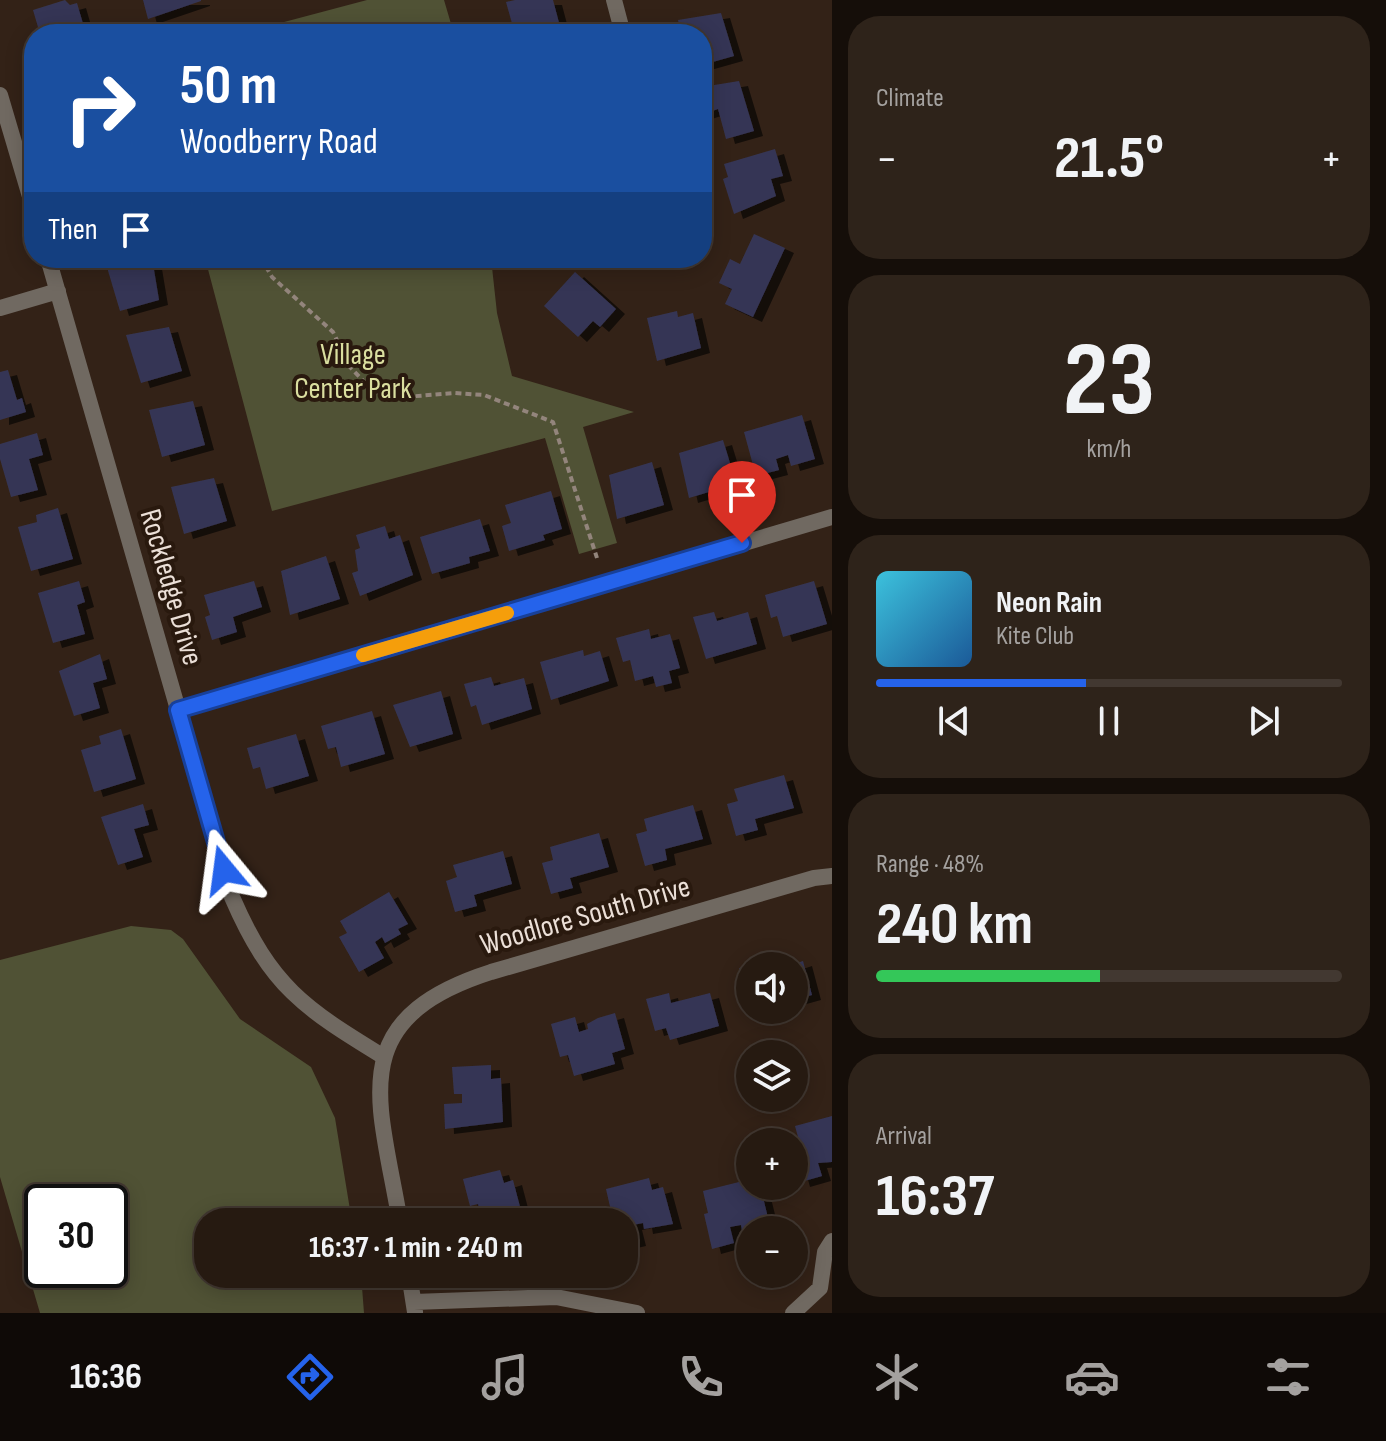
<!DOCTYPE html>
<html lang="en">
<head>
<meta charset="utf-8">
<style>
	body { margin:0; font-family:"Sofia Sans Condensed",sans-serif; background:#2e231a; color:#f1f3f6; height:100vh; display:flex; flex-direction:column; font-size:30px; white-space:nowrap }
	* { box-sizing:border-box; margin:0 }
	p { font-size:26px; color:#a4a19f }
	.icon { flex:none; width:44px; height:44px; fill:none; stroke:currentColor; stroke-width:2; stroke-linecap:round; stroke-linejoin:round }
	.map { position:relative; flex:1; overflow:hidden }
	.details { display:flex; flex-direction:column; gap:16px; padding:16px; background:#150e09; width:554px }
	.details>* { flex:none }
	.hud { position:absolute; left:24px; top:24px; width:688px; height:244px; border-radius:32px; box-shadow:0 4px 20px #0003,0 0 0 2px #423831; background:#1a4fa0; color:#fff; overflow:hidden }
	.tools { position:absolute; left:736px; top:952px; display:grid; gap:16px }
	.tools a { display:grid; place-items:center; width:72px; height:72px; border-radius:50%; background:#261a11; box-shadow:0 4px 20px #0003,0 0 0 2px #423831; font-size:40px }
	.speed { position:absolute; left:24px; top:1184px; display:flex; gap:16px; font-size:40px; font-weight:700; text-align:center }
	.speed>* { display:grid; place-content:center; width:104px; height:104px; border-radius:50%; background:#261a11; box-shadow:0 4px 20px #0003,0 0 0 2px #423831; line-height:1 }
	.speed .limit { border:4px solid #111; border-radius:12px; background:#fff; color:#111 }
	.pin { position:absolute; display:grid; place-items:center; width:68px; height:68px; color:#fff; margin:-82px -34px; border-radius:50% 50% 50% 0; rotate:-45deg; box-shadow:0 0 8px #0007 }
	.pin .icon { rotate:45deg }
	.me { position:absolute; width:88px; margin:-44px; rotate:344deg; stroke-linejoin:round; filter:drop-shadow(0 0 6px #0008) }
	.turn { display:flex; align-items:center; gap:28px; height:168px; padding:0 24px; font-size:36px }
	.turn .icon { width:104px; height:104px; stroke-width:2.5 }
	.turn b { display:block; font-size:56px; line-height:68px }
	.then { display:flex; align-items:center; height:76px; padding:0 24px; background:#0003; gap:16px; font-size:30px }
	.big { font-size:60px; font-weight:700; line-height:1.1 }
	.details .widget { flex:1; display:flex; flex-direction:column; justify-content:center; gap:12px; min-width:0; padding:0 28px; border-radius:32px; background:#2e231a }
	.details .dial { align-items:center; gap:0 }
	.dial b { font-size:104px; line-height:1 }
	.song { display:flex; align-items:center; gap:24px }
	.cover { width:96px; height:96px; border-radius:12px; background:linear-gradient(135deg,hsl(190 70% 55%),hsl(210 70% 35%)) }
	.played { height:8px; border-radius:4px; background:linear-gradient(90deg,#2563eb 45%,#423831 45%) }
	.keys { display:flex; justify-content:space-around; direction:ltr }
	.heat { display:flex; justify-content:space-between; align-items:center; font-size:44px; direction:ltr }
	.charge { height:12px; border-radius:6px; background:linear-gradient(90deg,#34c759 48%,#423831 0) }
	.trip { position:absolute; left:194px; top:1208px; width:444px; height:80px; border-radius:32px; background:#261a11; box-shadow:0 4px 20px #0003,0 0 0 2px #423831; font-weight:700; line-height:80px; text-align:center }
	.dock { display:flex; height:128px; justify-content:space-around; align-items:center; background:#0f0a07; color:#a4a19f }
	.dock .icon { width:56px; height:56px }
	.dock .selected { color:#2563eb }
	.dock b { font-size:36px; color:#f1f3f6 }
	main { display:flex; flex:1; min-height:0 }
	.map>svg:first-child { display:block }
	.green { fill:#505235; fill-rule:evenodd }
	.building { fill:#363654; filter:url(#shadow) }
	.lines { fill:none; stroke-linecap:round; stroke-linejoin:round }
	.path { stroke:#93857c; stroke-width:4; stroke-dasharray:6 4; stroke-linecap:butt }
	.minor { stroke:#706961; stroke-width:16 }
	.route-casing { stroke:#184099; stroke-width:20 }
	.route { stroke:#2563eb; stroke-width:14 }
	.slow { stroke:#f59e0b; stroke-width:14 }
	.labels { text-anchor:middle; stroke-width:8; stroke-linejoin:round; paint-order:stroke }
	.park-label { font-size:30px; fill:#dade9f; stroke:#29190e }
	.street-label { font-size:30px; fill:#ebdfd7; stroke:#29190e }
</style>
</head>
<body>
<main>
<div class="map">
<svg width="832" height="1313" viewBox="0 0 832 1313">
	<defs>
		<filter id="shadow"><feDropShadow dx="9" dy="5" stdDeviation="0" flood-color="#0009"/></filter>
	</defs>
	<rect width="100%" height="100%" fill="#332217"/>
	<path class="green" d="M 367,0 L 444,0 L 454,34 L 239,34 Z
		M 205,258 L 491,258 L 497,313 L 512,376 L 634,412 L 583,427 L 617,543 L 579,554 L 545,438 L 272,511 Z
		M 131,926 L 171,930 L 183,939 L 240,1019 L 311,1067 L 335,1118 L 352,1222 L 208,1222 L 208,1274 L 361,1274 L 364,1313 L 40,1313 L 0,1177 L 0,960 ZM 42,1202 L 110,1202 L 110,1270 L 42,1270 Z"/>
	<path class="building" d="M 65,0 L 70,5 L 77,3 L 86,34 L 40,34 L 33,10 Z
		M 143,0 L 201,0 L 201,1 L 148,19 Z
		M 515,0 L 553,0 L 562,34 L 515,34 L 506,2 Z
		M 721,13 L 734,56 L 702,65 L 702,34 L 681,34 L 678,20 Z
		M 739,81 L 754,131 L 726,139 L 718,109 L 703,114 L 702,87 Z
		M 775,149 L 783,176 L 771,179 L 776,196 L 734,214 L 723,179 L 728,177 L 724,164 Z
		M 754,234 L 785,248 L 753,317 L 725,304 L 732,289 L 719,283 L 730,259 L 740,264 Z
		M 126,258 L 152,258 L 159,300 L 120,311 L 106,264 Z
		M 575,272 L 616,309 L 600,327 L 593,321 L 578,337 L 544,306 Z
		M 677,311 L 678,317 L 693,313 L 701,348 L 657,361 L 647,318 Z
		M 169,327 L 182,371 L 141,383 L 126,335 Z
		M 8,370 L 17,400 L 22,398 L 26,412 L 0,420 L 0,372 Z
		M 193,401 L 205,445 L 162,457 L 149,410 Z
		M 802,415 L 815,459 L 791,466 L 788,455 L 776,459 L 779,470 L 756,476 L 744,432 Z
		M 37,433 L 43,455 L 29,459 L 38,490 L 11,497 L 0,459 L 0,444 Z
		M 723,440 L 734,476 L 726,478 L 729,486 L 689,498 L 679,453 Z
		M 652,462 L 664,505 L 617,519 L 609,475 Z
		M 214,478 L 227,521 L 184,534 L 171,487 Z
		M 551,491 L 562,529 L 543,535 L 545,540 L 509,551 L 502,526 L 511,523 L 505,505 Z
		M 58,508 L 73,559 L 31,571 L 18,527 L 37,522 L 36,515 Z
		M 480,519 L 490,551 L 469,557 L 470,563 L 432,574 L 420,537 Z
		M 385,526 L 389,539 L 400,535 L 413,575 L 360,596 L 352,573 L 358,571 L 355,550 L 360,548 L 356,535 Z
		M 326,556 L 340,599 L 290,615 L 281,571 Z
		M 79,581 L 85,602 L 77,605 L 85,634 L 53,643 L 38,593 Z
		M 254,581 L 262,607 L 233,617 L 237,632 L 212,640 L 205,617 L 210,615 L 204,595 Z
		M 814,581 L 827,624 L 783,637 L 777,616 L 771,618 L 765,595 Z
		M 714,612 L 717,621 L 748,612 L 757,644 L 706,659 L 693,617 Z
		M 649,629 L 651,639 L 670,634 L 680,668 L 669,671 L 672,683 L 656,687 L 653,676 L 635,681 L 630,660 L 623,662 L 616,638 Z
		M 583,650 L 584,656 L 600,651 L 609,681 L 551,700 L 540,662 Z
		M 100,654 L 107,679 L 93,683 L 100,708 L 74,716 L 59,671 Z
		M 491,677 L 494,686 L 524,678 L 532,709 L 482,725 L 476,705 L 471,707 L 464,684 Z
		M 441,691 L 453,734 L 410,747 L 393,705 Z
		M 372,711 L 385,754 L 341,767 L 336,747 L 328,749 L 321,726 Z
		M 121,729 L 136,779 L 94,792 L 81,750 L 101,744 L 99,736 Z
		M 296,734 L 309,776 L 266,789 L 260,767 L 253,769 L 247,748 Z
		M 784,775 L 794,808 L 755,819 L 758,830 L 736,836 L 727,804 L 738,801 L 734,789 Z
		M 143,804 L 149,825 L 134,829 L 143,857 L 118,865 L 101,817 Z
		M 693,805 L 703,839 L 665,849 L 667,860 L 645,866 L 636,834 L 647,831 L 644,819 Z
		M 599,833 L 609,867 L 570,878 L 573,888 L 551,894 L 542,863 L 553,860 L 550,847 Z
		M 503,851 L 512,884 L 474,895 L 477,906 L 455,912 L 446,881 L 457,877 L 453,865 Z
		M 389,892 L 408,924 L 398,929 L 401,934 L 385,943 L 382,937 L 375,942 L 384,958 L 359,972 L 339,937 L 347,933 L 340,921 Z
		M 803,961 L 812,995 L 794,1000 L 794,964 Z
		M 750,966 L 750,1003 L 749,1003 L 739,968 Z
		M 669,993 L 671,1003 L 710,993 L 719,1026 L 670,1040 L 666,1028 L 655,1031 L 646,999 Z
		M 615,1013 L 625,1049 L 612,1053 L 615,1064 L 574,1076 L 568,1055 L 560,1057 L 551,1024 L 575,1017 L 579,1032 L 588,1029 L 587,1024 L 598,1018 Z
		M 491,1065 L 491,1079 L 501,1078 L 503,1122 L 445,1129 L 444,1104 L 462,1103 L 462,1094 L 454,1094 L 452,1067 Z
		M 832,1116 L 832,1162 L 818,1163 L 822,1176 L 801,1182 L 794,1156 L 794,1150 L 801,1148 L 795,1126 Z
		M 500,1170 L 504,1183 L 513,1180 L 524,1222 L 463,1222 L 462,1217 L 480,1213 L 478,1204 L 470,1206 L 463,1179 Z
		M 649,1178 L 652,1190 L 663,1187 L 673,1224 L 644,1229 L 643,1223 L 633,1225 L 637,1241 L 624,1244 L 624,1222 L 609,1222 L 606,1212 L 611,1211 L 606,1189 Z
		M 747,1180 L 750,1192 L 761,1189 L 770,1226 L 742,1231 L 741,1225 L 730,1227 L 734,1243 L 712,1249 L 704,1214 L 708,1213 L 703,1191 Z"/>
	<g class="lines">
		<path class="path" d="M 261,258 L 272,277 L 333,332 L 350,367 L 372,390 L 392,398 L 455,393 L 484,395 L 553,422 L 597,558"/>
		<path class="minor" d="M 614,0 L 623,34
			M 0,95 L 34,210
			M 48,258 L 232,897 C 271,987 304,1008 384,1057
			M 0,308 L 58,291
			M 178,710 L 832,517
			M 400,1222 C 380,1102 341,1020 491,972 L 814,878 L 832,876
			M 409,1274 L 415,1312
			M 414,1302 L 556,1297 L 637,1313
			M 793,1313 L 820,1288 L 825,1252 L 832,1241"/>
	</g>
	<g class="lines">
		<g class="route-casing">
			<path id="route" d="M 224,870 L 178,710 L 742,543"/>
		</g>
		<use href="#route" class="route"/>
		<path class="slow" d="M 363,655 L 507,613"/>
	</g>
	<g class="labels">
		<g class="park-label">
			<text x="353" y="364">Village<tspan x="353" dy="34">Center Park</tspan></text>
		</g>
		<g class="street-label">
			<text transform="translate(172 587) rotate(74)" y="10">Rockledge Drive</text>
			<text transform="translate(585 915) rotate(-16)" y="10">Woodlore South Drive</text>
		</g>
	</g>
</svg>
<div class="tools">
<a><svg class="icon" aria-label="sound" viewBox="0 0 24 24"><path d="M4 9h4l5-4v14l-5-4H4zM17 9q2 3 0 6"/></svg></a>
<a><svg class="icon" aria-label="layers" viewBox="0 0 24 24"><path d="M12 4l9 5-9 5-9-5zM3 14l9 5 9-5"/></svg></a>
<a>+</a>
<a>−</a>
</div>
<div class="speed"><div class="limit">30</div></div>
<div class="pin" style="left:742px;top:543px;background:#d93025"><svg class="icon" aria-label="arrive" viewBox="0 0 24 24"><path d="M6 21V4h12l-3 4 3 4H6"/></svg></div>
<svg class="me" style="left:224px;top:870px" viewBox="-20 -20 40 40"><path d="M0-17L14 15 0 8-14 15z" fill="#2563eb" stroke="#fff" stroke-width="4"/></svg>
<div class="trip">16:37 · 1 min · 240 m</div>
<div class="hud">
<div class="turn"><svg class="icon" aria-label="right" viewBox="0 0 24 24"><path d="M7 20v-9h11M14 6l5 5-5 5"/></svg><div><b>50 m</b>Woodberry Road</div></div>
<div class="then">Then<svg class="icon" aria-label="arrive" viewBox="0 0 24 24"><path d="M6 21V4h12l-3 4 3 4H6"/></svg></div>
</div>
</div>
<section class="details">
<div class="widget"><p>Climate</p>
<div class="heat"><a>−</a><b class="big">21.5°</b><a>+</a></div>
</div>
<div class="widget dial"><b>23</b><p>km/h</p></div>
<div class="widget">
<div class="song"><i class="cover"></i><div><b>Neon Rain</b><p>Kite Club</p></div></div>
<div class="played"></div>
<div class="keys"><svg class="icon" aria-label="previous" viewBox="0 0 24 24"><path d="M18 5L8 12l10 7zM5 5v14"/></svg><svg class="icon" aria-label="pause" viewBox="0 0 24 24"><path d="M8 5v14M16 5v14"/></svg><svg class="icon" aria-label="next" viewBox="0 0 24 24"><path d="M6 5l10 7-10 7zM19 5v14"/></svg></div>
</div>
<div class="widget"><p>Range · 48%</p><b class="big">240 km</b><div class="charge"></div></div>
<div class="widget"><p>Arrival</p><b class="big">16:37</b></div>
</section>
</main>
<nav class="dock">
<b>16:36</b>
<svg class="icon selected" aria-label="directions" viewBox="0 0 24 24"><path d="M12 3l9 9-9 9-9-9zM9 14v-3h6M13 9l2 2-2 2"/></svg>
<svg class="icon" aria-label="music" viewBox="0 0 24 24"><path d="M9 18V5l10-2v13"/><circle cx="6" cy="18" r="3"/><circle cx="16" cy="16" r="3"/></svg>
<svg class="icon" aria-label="phone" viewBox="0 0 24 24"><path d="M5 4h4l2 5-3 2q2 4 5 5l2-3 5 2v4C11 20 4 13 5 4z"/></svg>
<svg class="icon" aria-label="climate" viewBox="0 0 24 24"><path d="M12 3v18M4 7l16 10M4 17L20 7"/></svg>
<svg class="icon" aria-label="car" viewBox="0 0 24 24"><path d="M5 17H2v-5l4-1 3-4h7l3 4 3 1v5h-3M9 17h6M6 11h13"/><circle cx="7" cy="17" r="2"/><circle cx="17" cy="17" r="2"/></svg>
<svg class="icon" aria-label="filters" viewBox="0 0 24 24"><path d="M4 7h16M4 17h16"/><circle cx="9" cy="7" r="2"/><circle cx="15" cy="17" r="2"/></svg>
</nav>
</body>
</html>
